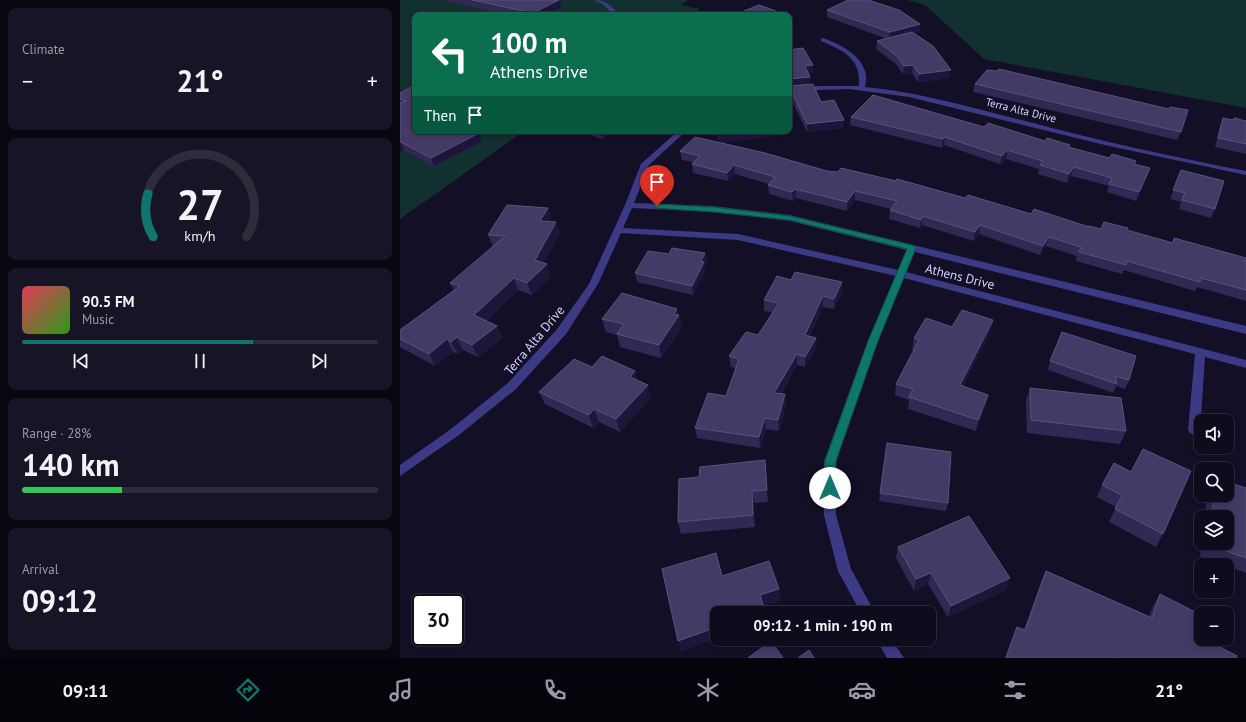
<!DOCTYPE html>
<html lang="en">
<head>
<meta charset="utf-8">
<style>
	body { margin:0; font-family:"PT Sans",sans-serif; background:#171425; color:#f1f3f6; height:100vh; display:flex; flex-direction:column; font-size:15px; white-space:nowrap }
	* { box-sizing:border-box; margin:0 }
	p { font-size:13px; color:#9b9ba3 }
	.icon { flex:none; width:22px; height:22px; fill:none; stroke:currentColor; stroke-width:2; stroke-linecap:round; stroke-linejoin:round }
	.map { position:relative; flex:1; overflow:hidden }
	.side { display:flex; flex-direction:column; gap:8px; padding:8px; background:#08060f; width:400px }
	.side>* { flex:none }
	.hud { position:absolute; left:12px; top:12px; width:380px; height:122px; border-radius:8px; box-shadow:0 2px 6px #0003,0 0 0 1px #2e2b3b; background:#0b6e4f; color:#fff; overflow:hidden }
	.controls { position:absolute; left:794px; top:414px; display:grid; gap:8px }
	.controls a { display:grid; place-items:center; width:40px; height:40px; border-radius:8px; background:#0e0b1c; box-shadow:0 2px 6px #0003,0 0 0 1px #2e2b3b; font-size:20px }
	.speed { position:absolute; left:12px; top:594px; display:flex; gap:8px; font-size:20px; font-weight:700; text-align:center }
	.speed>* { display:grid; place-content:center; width:52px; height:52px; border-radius:50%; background:#0e0b1c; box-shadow:0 2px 6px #0003,0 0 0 1px #2e2b3b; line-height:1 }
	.speed .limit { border:2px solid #111; border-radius:6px; background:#fff; color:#111 }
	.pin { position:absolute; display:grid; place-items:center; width:34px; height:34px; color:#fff; margin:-41px -17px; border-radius:50% 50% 50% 0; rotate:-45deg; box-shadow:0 0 4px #0007 }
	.pin .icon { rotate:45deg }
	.me { position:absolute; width:44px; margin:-22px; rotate:0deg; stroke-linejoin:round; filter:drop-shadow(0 0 3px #0008) }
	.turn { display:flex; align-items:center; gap:14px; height:84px; padding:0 12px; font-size:18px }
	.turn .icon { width:52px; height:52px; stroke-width:2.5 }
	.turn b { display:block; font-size:28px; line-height:34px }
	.then { display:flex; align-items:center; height:38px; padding:0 12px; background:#0003; gap:8px; font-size:15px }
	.big { font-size:30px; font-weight:700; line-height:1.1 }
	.side .widget { flex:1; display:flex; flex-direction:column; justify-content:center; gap:6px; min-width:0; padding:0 14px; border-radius:8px; background:#171425 }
	.side .dial { align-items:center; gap:0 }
	.dial svg { height:104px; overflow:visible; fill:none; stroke:#2e2b3b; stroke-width:7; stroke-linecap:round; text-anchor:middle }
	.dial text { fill:#f1f3f6; stroke:none }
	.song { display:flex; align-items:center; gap:12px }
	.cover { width:48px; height:48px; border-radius:6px; background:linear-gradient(135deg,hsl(350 70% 55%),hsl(110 70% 35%)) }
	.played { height:4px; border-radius:2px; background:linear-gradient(90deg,#0f766e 65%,#2e2b3b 65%) }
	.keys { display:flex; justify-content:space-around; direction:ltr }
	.heat { display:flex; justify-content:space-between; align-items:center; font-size:22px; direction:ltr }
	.charge { height:6px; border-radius:3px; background:linear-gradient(90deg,#34c759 28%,#2e2b3b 0) }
	.trip { position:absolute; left:310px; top:606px; width:226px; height:40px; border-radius:8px; background:#0e0b1c; box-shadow:0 2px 6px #0003,0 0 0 1px #2e2b3b; font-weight:700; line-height:40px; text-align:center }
	.menu { display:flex; height:64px; justify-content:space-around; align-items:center; background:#06040b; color:#9b9ba3 }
	.menu .icon { width:28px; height:28px }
	.menu .current { color:#0f766e }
	.menu b { font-size:18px; color:#f1f3f6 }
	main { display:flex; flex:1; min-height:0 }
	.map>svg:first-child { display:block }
	.green { fill:#12302f }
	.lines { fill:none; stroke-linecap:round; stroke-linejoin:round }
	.minor { fill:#3d3a85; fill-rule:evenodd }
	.wall { fill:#312854 }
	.shaded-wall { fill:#1d163a }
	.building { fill:#433a66; stroke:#5a527e }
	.route { fill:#0f766e; stroke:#0a4d48 }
	.labels { text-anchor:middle; stroke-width:4; stroke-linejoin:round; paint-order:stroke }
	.far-street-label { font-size:11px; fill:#d9d4ff; stroke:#130f26 }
	.street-label { font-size:13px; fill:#d9d4ff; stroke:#130f26 }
</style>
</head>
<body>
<main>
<section class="side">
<div class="widget"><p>Climate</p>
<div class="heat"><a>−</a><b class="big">21°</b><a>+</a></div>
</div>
<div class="widget dial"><svg viewBox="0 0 100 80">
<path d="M14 69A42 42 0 1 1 86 69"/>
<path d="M14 69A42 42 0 0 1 10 36" stroke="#0f766e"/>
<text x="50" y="56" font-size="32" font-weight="700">27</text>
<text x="50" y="72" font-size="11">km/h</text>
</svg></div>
<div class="widget">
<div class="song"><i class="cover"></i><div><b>90.5 FM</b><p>Music</p></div></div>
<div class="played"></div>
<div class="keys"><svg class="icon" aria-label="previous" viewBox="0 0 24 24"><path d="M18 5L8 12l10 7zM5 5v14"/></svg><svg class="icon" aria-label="pause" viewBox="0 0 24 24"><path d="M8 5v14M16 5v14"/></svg><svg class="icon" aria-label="next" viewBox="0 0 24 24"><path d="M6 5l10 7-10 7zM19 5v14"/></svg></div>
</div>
<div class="widget"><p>Range · 28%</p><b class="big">140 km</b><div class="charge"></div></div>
<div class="widget"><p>Arrival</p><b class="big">09:12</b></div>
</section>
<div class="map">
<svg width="846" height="658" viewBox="0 0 846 658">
	<rect width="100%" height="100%" fill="#130f26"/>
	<path class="green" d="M 0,0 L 288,0 L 281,5 L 300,9 L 291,15 L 15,15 L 15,131 L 124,131 L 0,219 Z
		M 507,0 L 846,0 L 846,108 L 584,59 L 525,5 Z"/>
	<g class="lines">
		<path class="minor" d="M 194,0 C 206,0 212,6 219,15 L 213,15 L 204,5 Z
			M 423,38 C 438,43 460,54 465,71 C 467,76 466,82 465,87 C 521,92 575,109 629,122 C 701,141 773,157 846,171 L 846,175 L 709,146 L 509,97 L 449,89 L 419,90 L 389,93 L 389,89 L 419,86 L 459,86 C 461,58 444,51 421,41 L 421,39 Z
			M 278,131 L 286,131 L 249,165 L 234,203 L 313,206 L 390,215 L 846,326 L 846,334 L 515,252 L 506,272 L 846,360 L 846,368 L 805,357 L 800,430 L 798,433 L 794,435 L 790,433 L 788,430 L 795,354 L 504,278 L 478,341 L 436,461 L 436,515 L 451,569 L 475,613 L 461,613 L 438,571 L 424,515 L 424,461 L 468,341 L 496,276 L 338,240 L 221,233 L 198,284 L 166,334 L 116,389 L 59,435 L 0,476 L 0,465 L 51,429 L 108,383 L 158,328 L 189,284 L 225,205 L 241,164 ZM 232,208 L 313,212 L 390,221 L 507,250 L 498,270 L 338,234 L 223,228 Z
			M 476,639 L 491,639 L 504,658 L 487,658 Z"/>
	</g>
	<path class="wall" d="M 41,0 L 160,0 L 162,7 L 146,15 L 109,15 Z
		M 427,10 L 520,24 L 520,32 L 513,33 L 550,78 L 518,82 L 512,73 L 503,74 L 496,64 L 476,49 L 477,41 L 487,39 L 427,17 Z
		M 389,50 L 413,65 L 413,73 L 408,73 L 410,77 L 410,84 L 421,102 L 443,128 L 407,132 L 389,95 Z
		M 575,84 L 781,132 L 777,140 L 573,92 Z
		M 15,85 L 15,131 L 79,133 L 82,142 L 34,166 L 4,150 L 0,152 L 0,93 Z
		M 451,117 L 584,127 L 645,141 L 670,145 L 669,147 L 750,168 L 747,177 L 736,201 L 707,192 L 709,186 L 671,176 L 667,183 L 638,174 L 639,169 L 606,159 L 600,164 L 544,145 L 542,148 L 450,125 Z
		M 823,118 L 833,120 L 834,118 L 846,121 L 846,154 L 815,147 L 820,126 Z
		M 180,131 L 214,131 L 202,139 Z
		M 225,131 L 235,131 L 232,133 Z
		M 317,131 L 382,131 L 382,135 L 320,143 Z
		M 280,151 L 427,171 L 565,198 L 689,227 L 701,229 L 727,230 L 772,243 L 774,238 L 846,258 L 846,301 L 797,287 L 795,291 L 724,270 L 722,274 L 676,261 L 677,256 L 646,246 L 640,255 L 579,234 L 574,241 L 522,225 L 520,228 L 489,219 L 490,210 L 491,209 L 455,200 L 447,211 L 396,198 L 393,201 L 369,194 L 368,185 L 369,184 L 335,174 L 328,181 L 293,173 L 292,164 L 293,162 L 282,160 Z
		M 781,170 L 815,209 L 811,218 L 779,209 L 781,202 L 770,199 Z
		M 148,208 L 151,219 L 150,222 L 160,234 L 144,263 L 151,276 L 132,295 L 118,290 L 86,321 L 97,326 L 102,338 L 78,357 L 63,350 L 58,354 L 53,352 L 35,366 L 0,347 L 0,330 L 54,290 L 50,283 L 93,247 L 88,235 Z
		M 305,253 L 307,262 L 305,266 L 305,271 L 293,295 L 237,282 L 235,273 L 269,254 Z
		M 442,292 L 434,309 L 423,307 L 410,336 L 416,338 L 416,348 L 405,367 L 397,365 L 381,394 L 385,394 L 386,405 L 379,431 L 366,429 L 360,448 L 297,438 L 295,428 L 326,396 L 336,368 L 331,367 L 329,356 L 358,335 L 373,313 L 364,311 L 364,300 Z
		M 277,309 L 278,315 L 279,315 L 282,328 L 261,358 L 220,347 L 217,335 L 206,332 L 202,319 Z
		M 593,320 L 590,332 L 563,386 L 588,395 L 585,406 L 576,431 L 508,409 L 509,400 L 495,395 L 496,384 L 514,350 L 512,350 L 514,338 L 552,327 Z
		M 662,332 L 729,380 L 725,389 L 716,386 L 713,393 L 648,370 L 650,361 Z
		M 192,367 L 238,380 L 251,398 L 220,432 L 199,422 L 193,428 L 145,404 L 139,392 Z
		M 630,388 L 726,431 L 720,444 L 627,433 L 626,401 Z
		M 365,460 L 368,502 L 354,503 L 355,527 L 281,534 L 278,522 L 299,477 Z
		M 731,472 L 763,534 L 756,547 L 709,522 L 716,507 L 697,497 L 702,485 Z
		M 846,488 L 846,573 L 827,566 L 827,565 L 824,565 L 800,556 L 802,543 L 827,543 L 827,517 L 805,517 L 807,495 L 827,495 Z
		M 480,493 L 548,503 L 546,511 L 479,501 Z
		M 498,547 L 606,590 L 548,617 L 528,584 L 514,591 L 496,558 Z
		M 646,571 L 749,616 L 753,606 L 760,594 L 807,640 L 836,658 L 605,658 L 612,638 L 617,627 L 624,630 L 641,582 Z"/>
	<path class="shaded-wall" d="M 159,0 L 160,0 L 162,7 L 146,15 L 133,15 L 133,13 Z
		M 389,17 L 391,17 L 391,24 L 389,25 Z
		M 520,24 L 520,32 L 489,40 L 490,32 Z
		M 413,65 L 413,73 L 405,74 L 405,66 Z
		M 513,65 L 512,73 L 503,74 L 504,66 Z
		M 551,70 L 550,78 L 518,82 L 519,74 Z
		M 410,77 L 410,85 L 389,87 L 389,79 Z
		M 444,120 L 443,128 L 407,132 L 407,124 Z
		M 200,131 L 214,131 L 202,139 Z
		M 346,131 L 382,131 L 382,135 L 320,143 L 319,134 Z
		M 79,133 L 82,142 L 34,166 L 31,158 Z
		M 545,137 L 544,145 L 542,148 L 543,139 Z
		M 0,142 L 1,142 L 4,150 L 0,152 Z
		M 607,150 L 606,159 L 600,164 L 602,156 Z
		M 334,165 L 335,174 L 328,181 L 327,173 Z
		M 674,167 L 671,176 L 667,183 L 669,174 Z
		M 750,168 L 747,177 L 736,201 L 739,192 Z
		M 395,189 L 396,198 L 393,201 L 392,192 Z
		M 455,191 L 455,200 L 447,211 L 447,202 Z
		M 148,208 L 151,219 L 144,233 L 140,221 Z
		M 523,216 L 522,225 L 520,228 L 521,220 Z
		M 156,222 L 160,234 L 140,271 L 147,264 L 151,276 L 132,295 L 127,283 L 135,260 Z
		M 580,225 L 579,234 L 574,241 L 575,232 Z
		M 649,237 L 646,246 L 640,255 L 643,246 Z
		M 305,253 L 307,262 L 305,266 L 305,271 L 293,295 L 292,286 L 301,261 Z
		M 114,278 L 118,290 L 79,327 L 74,315 Z
		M 442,282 L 442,292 L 434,309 L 434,299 Z
		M 423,296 L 423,307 L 406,345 L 405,335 Z
		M 277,309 L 278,317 L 279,315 L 282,328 L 261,358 L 259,345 Z
		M 593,320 L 590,332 L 557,397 L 560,385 Z
		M 97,326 L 102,338 L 78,357 L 72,345 Z
		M 57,337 L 63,350 L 58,354 L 51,342 Z
		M 416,338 L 416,348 L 405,367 L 405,357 Z
		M 47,339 L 53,352 L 35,366 L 29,354 Z
		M 397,354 L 397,365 L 375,403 L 374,393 Z
		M 235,371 L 239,384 L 230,377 Z
		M 248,385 L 251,398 L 220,432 L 216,419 Z
		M 385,394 L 386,405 L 379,431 L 378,420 Z
		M 588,395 L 585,406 L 576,431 L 578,420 Z
		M 194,409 L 199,422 L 193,428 L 189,415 Z
		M 365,418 L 366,429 L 360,448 L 359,437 Z
		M 352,491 L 354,503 L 355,527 L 353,515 Z
		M 531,573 L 528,584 L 514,591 L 516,579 Z
		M 610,578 L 606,590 L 548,617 L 551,606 Z
		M 379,589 L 380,601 L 361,607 L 360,595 Z
		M 317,627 L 317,639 L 281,651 L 278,641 Z"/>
	<path class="building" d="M 72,0 L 159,0 L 133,13 Z
		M 448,0 L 468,0 L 499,10 L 520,24 L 490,32 L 427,10 Z
		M 359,5 L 387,15 L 334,15 Z
		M 512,32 L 533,46 L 551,70 L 519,74 L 513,65 L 504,66 L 497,56 L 477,41 Z
		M 403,48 L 413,65 L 405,66 L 410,77 L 389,79 L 389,50 Z
		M 599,69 L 769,109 L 770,107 L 788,110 L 781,132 L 575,84 L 587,70 L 597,71 Z
		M 413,84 L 421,102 L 434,100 L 444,120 L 407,124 L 389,86 Z
		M 15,85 L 15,131 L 75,131 L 79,133 L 31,158 L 1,142 L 0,142 L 0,103 L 6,101 L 0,99 L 0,93 Z
		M 473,95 L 584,127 L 588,123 L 645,141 L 647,138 L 670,145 L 668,147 L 709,158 L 712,154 L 736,161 L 734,164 L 750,168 L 739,192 L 709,184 L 712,178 L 674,167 L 669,174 L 640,165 L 643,161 L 607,150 L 602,156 L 545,137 L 543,139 L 451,117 Z
		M 823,118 L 833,120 L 834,118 L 846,121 L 846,144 L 818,138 Z
		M 318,131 L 346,131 L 319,134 Z
		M 295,137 L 365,153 L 427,171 L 438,172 L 441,168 L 496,181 L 497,179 L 565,198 L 568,195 L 631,214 L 634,209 L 689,227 L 689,226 L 701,229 L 704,222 L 728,228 L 727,230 L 773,243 L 774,238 L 846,258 L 846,290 L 801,278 L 800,282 L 727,261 L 726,265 L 679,252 L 681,247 L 649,237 L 643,246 L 580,225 L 575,232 L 523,216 L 521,220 L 490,210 L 497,201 L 455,191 L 447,202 L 395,189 L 392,192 L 368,185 L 375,177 L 334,165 L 327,173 L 292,164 L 300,156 L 280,151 Z
		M 781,170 L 824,181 L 815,209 L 782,200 L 785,193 L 773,190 Z
		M 107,205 L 148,208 L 140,221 L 156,222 L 135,260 L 147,264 L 127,283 L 114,278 L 74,315 L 97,326 L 72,345 L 57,337 L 51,342 L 47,339 L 29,354 L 0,339 L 0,330 L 60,286 L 50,283 L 105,236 L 88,235 Z
		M 272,248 L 305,253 L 301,261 L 304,262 L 292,286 L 235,273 L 248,251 L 269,254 Z
		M 395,272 L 442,282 L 434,299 L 423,296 L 405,335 L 416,338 L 405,357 L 397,354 L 374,393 L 385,394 L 378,420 L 365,418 L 359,437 L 295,428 L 308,393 L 326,396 L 339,359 L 329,356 L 346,332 L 358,335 L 379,303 L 364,300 L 377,276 L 391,280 Z
		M 222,293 L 277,309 L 274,314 L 279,315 L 259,345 L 217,334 L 224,324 L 202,319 Z
		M 562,310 L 593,320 L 560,385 L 588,395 L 578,420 L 509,397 L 513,389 L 496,384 L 519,340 L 514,338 L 526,318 L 552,327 Z
		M 662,332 L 736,356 L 729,380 L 715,376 L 717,384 L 650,361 Z
		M 202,356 L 235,371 L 230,377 L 248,385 L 216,419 L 194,409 L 189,415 L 139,392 L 174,359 L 192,367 Z
		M 630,388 L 721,398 L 726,431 L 631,420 Z
		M 487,443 L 551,452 L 548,503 L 480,493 Z
		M 743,449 L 791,471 L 763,534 L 715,509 L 722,495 L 702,485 L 714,463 L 731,472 Z
		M 365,460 L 367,490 L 352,491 L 353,515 L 278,522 L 279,479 L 299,477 L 300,467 Z
		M 827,482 L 846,488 L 846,558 L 809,545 L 809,543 L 827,543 L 827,517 L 812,517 L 814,495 L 827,495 Z
		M 569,516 L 610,578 L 551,606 L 531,573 L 516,579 L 498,547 Z
		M 316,553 L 322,576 L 369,561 L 379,589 L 360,595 L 365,611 L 359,613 L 317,613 L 317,627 L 278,641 L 262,569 Z
		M 646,571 L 752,618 L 760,594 L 801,615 L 801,639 L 807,639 L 807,640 L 837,656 L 836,658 L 714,658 L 713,657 L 712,658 L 606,658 L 617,627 L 625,630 Z
		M 371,641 L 383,658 L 348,658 Z
		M 409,650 L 414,658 L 398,658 Z"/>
	<path class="route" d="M 257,204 L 313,207 L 390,216 L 512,245 L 516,248 L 478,341 L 436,461 L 436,488 L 434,492 L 426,492 L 425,488 L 425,461 L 468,341 L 507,249 L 390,220 L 313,212 L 255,208 L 253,206 Z"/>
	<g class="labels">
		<g class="far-street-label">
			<text transform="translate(621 110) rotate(14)" y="4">Terra Alta Drive</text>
		</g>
		<g class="street-label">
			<text transform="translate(560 276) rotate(14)" y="5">Athens Drive</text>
			<text transform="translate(134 340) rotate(-50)" y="5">Terra Alta Drive</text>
		</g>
	</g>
</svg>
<div class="controls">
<a><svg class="icon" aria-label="sound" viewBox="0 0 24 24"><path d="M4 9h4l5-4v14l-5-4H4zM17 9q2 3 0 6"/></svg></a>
<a><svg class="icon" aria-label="search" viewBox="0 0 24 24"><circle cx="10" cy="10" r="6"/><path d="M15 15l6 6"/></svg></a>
<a><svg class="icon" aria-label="layers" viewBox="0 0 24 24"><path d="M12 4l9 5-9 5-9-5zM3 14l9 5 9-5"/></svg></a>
<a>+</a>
<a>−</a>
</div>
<div class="speed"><div class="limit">30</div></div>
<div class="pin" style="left:257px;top:206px;background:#d93025"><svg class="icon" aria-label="arrive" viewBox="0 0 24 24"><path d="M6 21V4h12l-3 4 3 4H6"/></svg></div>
<svg class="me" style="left:430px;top:488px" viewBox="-20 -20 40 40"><circle r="19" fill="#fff"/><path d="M0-13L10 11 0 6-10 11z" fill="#0f766e"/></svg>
<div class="trip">09:12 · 1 min · 190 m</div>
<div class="hud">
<div class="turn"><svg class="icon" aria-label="left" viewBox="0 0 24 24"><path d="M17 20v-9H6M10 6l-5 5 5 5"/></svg><div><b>100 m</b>Athens Drive</div></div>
<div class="then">Then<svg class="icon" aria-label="arrive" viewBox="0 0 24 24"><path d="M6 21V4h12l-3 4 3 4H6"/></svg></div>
</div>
</div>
</main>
<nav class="menu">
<b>09:11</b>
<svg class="icon current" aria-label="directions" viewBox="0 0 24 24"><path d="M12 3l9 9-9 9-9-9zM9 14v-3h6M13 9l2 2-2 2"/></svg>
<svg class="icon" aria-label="music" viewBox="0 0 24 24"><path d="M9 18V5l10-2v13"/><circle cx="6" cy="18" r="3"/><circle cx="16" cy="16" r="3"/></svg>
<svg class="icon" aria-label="phone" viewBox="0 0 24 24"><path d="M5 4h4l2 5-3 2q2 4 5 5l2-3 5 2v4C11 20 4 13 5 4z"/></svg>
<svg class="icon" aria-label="climate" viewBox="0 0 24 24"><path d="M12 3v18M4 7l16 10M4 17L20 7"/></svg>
<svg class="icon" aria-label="car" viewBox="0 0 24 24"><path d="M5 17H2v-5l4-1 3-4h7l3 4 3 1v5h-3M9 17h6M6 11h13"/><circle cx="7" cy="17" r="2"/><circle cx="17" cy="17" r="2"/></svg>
<svg class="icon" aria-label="filters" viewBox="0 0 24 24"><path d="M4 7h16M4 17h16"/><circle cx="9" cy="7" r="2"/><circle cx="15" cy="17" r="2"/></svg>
<b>21°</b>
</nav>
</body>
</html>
